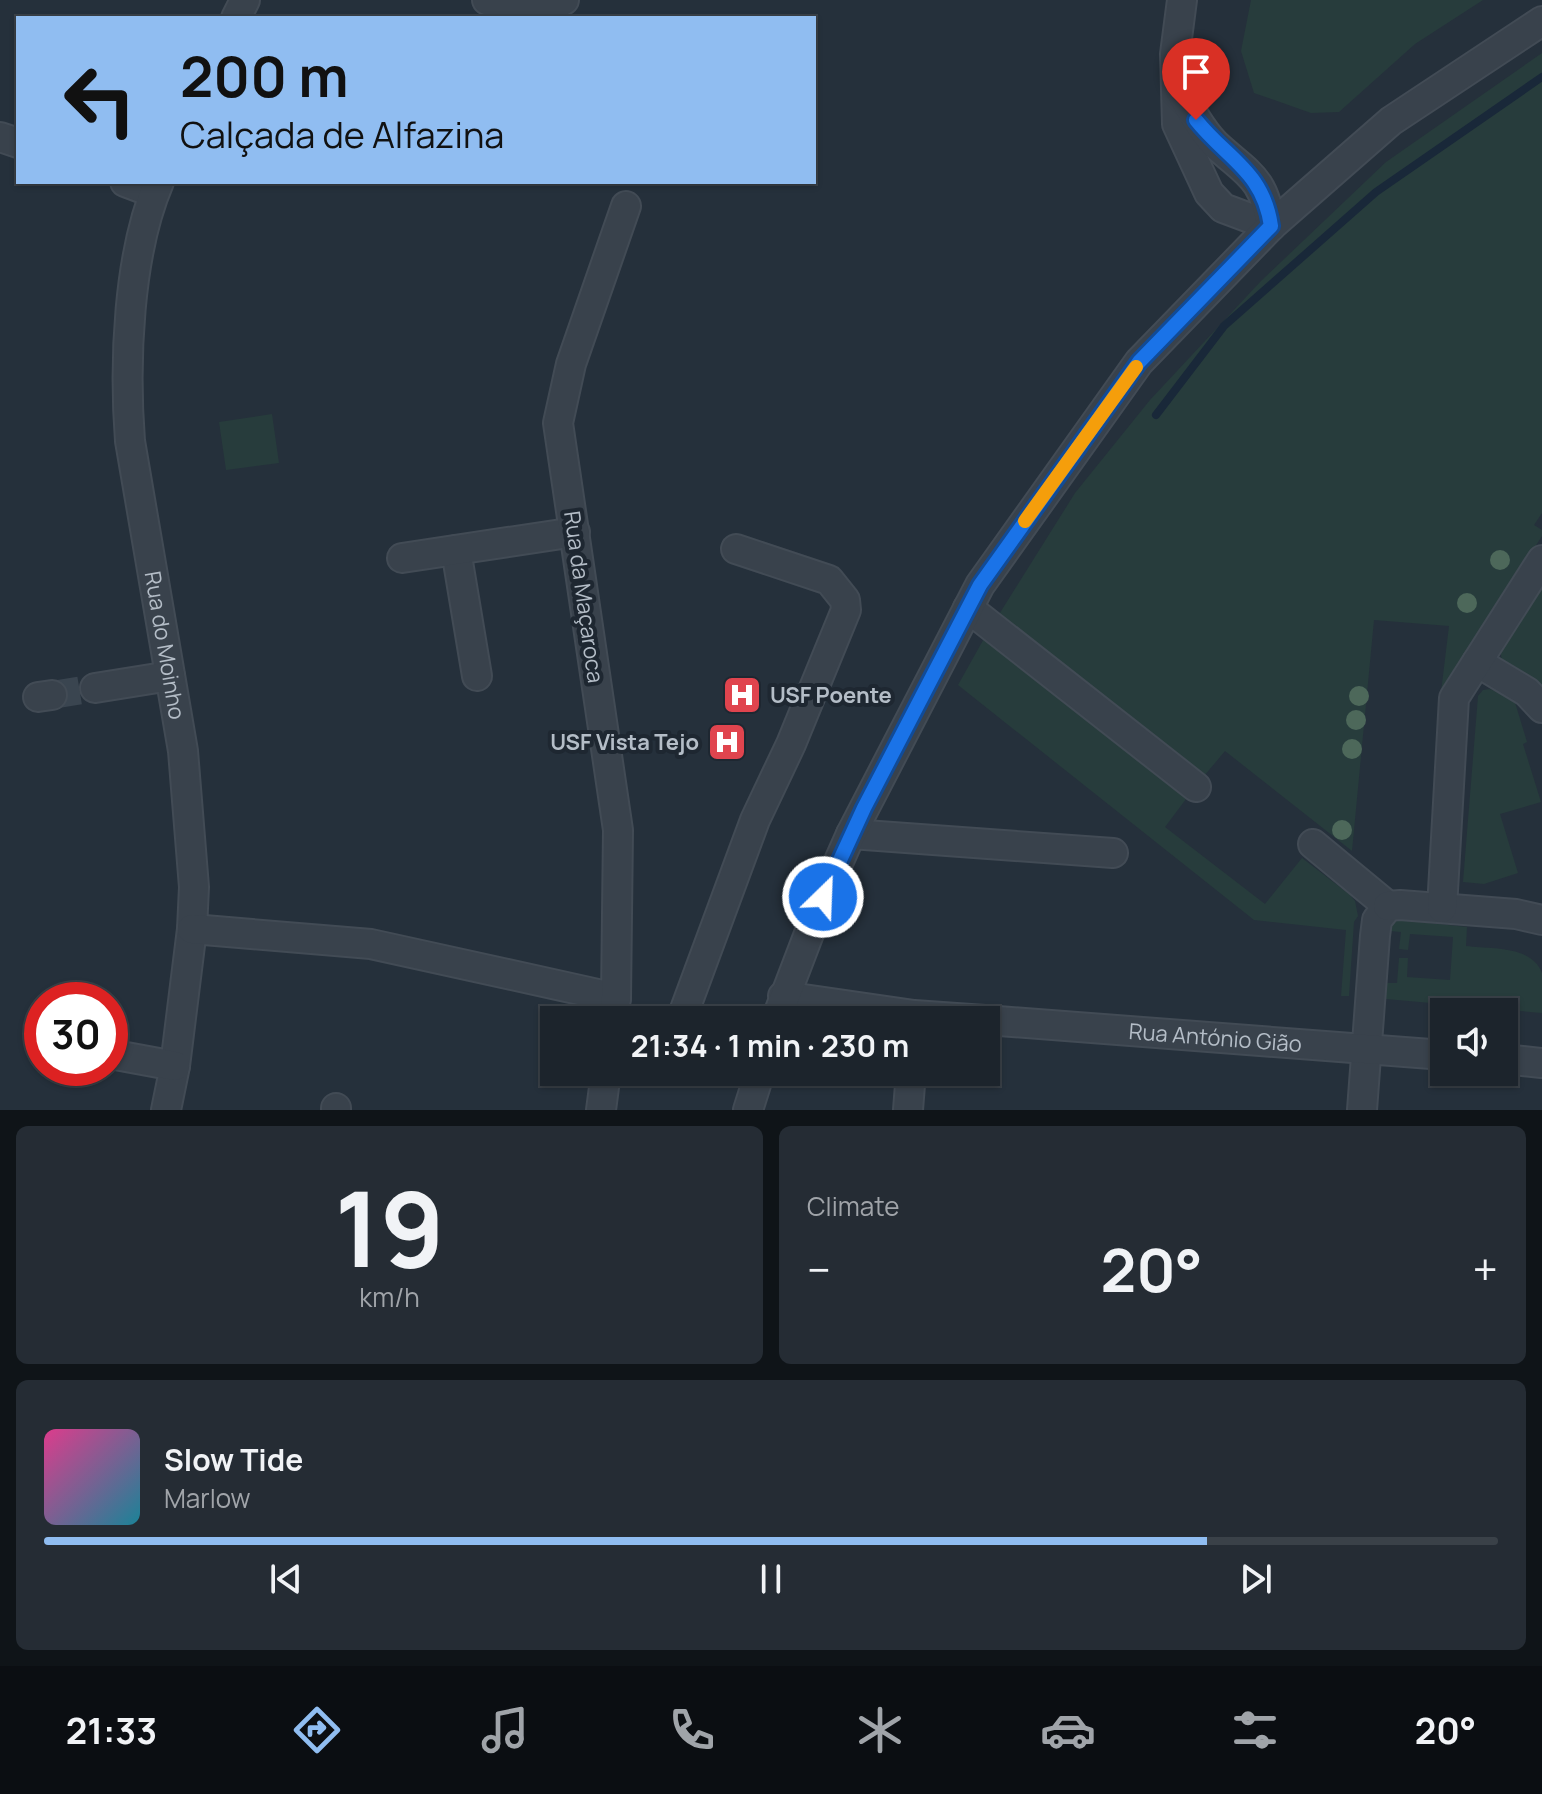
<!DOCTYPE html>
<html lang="en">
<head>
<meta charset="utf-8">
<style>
	body { margin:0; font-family:Manrope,sans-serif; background:#252c34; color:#f1f3f6; height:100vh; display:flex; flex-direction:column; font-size:30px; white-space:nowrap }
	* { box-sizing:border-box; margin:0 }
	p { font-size:26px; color:#a0a4a9 }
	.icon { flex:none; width:44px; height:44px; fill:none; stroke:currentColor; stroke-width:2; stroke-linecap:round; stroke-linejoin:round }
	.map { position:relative; height:1110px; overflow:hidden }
	.sheet { display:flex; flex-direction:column; gap:16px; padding:16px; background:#0f1418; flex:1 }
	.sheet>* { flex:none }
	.guide { position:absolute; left:16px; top:16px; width:800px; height:168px; border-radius:0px; box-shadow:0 2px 6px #0004,0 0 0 2px #3a4148; background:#90bdf1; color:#111; overflow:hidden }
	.buttons { position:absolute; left:1430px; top:998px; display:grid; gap:16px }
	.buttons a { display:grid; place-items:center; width:88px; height:88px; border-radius:0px; background:#1c242c; box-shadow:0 2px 6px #0004,0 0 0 2px #3a4148; font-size:40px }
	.speed { position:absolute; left:24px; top:982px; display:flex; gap:16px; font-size:40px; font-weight:700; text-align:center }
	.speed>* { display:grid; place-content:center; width:104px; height:104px; border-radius:50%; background:#1c242c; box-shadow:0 2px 6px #0004,0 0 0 2px #3a4148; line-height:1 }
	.speed .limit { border:12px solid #d22; background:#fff; color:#111 }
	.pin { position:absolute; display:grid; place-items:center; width:68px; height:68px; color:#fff; margin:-82px -34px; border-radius:50% 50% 50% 0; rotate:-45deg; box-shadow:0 0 8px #0007 }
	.pin .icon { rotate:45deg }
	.me { position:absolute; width:88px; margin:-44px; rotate:24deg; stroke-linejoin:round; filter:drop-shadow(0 0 6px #0008) }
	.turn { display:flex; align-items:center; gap:28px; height:168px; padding:0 32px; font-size:36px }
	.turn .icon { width:104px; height:104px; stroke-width:2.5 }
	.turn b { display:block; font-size:56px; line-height:68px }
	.big { font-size:60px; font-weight:700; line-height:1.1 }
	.sheet .tile { flex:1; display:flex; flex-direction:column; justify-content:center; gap:12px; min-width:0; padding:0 28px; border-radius:12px; background:#252c34 }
	.sheet .dial { align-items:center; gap:0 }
	.dial b { font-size:104px; line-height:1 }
	.song { display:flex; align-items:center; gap:24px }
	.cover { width:96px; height:96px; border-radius:12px; background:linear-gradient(135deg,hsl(330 70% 55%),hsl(190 70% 35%)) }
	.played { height:8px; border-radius:4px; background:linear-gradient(90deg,#90bdf1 80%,#3a4148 80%) }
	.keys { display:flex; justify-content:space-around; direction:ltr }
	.heat { display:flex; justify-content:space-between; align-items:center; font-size:44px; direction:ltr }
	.sheet .tiles { flex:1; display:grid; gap:16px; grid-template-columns:1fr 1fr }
	.tile:last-child { grid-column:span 2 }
	.trip { position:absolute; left:540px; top:1006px; width:460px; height:80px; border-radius:0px; background:#1c242c; box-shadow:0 2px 6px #0004,0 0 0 2px #3a4148; font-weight:700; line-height:80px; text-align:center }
	.dock { display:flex; height:128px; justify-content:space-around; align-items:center; background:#0b0e12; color:#a0a4a9 }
	.dock .icon { width:56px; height:56px }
	.dock .current { color:#90bdf1 }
	.dock b { font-size:36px; color:#f1f3f6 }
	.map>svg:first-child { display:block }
	.green { fill:#273c3c }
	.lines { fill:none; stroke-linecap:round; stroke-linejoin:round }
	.stream { stroke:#192839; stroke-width:8 }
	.minor-tunnel { stroke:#3a4550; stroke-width:28; stroke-dasharray:28 14; stroke-linecap:butt }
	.minor-casing { stroke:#424b55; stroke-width:32 }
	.minor { stroke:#39424c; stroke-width:28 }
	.tree { fill:#4d685a }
	.route-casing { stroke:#114b97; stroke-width:20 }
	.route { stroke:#1a73e8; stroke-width:14 }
	.slow { stroke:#f59e0b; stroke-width:14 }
	.labels { text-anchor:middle; stroke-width:8; stroke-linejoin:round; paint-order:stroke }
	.street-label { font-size:22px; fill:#b4bdc7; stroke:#1e2731 }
	.poi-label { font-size:22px; font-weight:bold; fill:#b4bdc7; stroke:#1e2731; text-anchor:start }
</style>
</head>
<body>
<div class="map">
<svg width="1542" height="1110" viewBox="0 0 1542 1110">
	<rect width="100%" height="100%" fill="#25303b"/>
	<path class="green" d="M 1251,0 L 1483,0 L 1415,44 L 1339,112 L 1311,113 L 1254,93 L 1241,51 Z
		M 1542,53 L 1542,513 L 1534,525 L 1542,530 L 1542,536 L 1441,692 L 1449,626 L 1374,620 L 1352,851 L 1225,751 L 1204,776 L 998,616 L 1075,493 L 1150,400 L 1261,281 L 1386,162 Z
		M 272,414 L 279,463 L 226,470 L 219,422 Z
		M 1542,582 L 1542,697 L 1502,661 L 1500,649 Z
		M 986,635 L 1189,795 L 1165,827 L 1265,904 L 1302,858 L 1349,894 L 1355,901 L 1358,916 L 1354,922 L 1349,996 L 1341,996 L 1346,930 L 1254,920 L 958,685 Z
		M 1490,689 L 1514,699 L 1527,742 L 1523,744 L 1541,802 L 1500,814 L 1518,873 L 1484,884 L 1463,882 L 1478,696 L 1483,690 Z
		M 1401,920 L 1467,927 L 1466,946 C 1489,949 1532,945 1542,973 C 1542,984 1542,1002 1542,1013 L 1386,999 L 1386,983 L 1397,983 L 1399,958 L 1408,958 L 1407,977 L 1450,980 L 1453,937 L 1410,934 L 1408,950 L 1399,949 L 1401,932 L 1390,931 L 1394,922 Z"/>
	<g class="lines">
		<path class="stream" d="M 1156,415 L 1224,326 L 1376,192 L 1542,77"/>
		<path class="minor-tunnel" d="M 52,695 L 95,688"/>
		<g class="minor-casing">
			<g id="minor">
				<path d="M 487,0 C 513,11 539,18 564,0"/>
				<path d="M 1182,0 L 1175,54 L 1177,124 L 1209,193 L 1223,208 L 1271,226"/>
				<path d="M 236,18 L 245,0"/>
				<path d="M 1180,90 C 1190,109 1200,128 1215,144 C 1247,174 1264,176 1271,226"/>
				<path d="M 0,137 L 18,143"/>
				<path d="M 125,182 L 154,193"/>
				<path id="s1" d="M 159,182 C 128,254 124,363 130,441 L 183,751 L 194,887 L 192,929 L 175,1066 L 166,1110"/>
				<path d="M 456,550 L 477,676"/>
				<path d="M 402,558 L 575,532"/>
				<path d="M 968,608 L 1196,787"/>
				<path d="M 1477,662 L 1527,692 L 1542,708"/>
				<path d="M 95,688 L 170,676"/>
				<path d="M 38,697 L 52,695"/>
				<path d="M 851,834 L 1113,853"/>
				<path d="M 1313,844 L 1388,906 L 1377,920 L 1375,936 L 1362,1110"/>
				<path d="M 1388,906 L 1400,905 L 1516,914 L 1542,920"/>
				<path d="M 1442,908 L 1454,698 L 1542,560"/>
				<path d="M 192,929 L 371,944 L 616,998"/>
				<path d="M 783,996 L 914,1015 L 985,1020"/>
				<path d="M 613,1020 L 616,998 L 618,830 L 558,423 L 571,364 L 626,206"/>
				<path d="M 681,1020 L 755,820 L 791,744 L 846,610 L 845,600 L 829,580 L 736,549"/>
				<path d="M 776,1020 L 823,897 L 851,834 L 980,585 L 1139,362 L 1271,226 L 1391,121 L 1542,21"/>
				<path id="s2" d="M 986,1020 L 1444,1055"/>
				<path d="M 110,1054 L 175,1066"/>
				<path d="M 1504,1059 L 1542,1063"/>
				<path d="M 336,1110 L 336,1108"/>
				<path d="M 601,1110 L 606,1072"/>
				<path d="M 748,1110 L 760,1072"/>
				<path d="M 908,1110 L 911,1072"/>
			</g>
		</g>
		<use href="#minor" class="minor"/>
	</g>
	<g class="tree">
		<circle cx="1500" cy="560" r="10"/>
		<circle cx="1467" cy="603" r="10"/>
		<circle cx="1359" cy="696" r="10"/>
		<circle cx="1356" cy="720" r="10"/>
		<circle cx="1352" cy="749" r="10"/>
		<circle cx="1342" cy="830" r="10"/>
	</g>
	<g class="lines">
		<g class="route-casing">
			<path id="route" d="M 823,897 L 864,808 L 980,585 L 1139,362 L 1271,226 C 1263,171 1227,159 1196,120"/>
		</g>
		<use href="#route" class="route"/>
		<path class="slow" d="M 1025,521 L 1136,367"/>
	</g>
	<defs>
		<g id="hospital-square" transform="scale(2)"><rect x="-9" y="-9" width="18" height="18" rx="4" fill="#e0444e" stroke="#1e2731"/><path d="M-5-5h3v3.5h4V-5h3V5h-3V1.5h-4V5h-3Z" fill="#fff"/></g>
	</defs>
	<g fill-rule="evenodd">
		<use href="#hospital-square" x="742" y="695"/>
		<use href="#hospital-square" x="727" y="742"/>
	</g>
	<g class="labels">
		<g class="street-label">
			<text transform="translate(584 597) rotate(82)" y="8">Rua da Maçaroca</text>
			<text dy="8" stroke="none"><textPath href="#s1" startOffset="470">Rua do Moinho</textPath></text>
			<text dy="8" stroke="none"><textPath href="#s2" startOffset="230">Rua António Gião</textPath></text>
		</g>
		<g class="poi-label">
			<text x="770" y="703">USF Poente</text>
			<text x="699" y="750" text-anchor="end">USF Vista Tejo</text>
		</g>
	</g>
</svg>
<div class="buttons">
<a><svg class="icon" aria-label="sound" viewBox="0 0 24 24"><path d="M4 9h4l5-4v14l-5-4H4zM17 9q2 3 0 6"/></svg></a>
</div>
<div class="speed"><div class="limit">30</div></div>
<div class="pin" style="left:1196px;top:120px;background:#d93025"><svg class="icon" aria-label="arrive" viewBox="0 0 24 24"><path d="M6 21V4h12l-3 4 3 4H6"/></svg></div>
<svg class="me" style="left:823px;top:897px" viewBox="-20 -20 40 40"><circle r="17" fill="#1a73e8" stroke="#fff" stroke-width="3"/><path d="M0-11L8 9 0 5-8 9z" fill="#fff"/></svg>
<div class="trip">21:34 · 1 min · 230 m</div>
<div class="guide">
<div class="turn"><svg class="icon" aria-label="left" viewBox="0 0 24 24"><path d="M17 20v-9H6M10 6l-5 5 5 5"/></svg><div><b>200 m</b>Calçada de Alfazina</div></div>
</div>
</div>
<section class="sheet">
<div class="tiles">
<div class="tile dial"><b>19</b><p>km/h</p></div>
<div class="tile"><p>Climate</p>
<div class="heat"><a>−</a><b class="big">20°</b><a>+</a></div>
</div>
<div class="tile">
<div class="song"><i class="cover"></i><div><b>Slow Tide</b><p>Marlow</p></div></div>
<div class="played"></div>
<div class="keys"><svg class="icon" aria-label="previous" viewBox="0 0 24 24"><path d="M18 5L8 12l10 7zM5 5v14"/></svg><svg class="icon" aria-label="pause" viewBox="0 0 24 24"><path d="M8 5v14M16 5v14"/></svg><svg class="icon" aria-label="next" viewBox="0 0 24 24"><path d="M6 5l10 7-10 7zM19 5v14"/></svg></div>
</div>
</div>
</section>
<nav class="dock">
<b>21:33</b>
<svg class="icon current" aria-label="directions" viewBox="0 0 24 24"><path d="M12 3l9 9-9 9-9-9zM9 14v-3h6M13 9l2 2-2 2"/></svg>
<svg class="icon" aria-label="music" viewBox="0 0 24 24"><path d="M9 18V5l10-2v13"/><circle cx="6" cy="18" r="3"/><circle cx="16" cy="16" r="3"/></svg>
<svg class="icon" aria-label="phone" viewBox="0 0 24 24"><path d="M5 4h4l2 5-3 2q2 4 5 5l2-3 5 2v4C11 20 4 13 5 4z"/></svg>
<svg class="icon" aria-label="climate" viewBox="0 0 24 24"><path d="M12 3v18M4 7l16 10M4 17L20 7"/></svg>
<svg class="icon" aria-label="car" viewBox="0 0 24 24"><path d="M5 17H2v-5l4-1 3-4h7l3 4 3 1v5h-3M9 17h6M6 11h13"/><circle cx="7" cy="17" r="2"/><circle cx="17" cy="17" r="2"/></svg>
<svg class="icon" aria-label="filters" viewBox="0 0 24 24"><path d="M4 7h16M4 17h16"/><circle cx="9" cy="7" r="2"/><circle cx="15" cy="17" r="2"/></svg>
<b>20°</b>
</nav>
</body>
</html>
